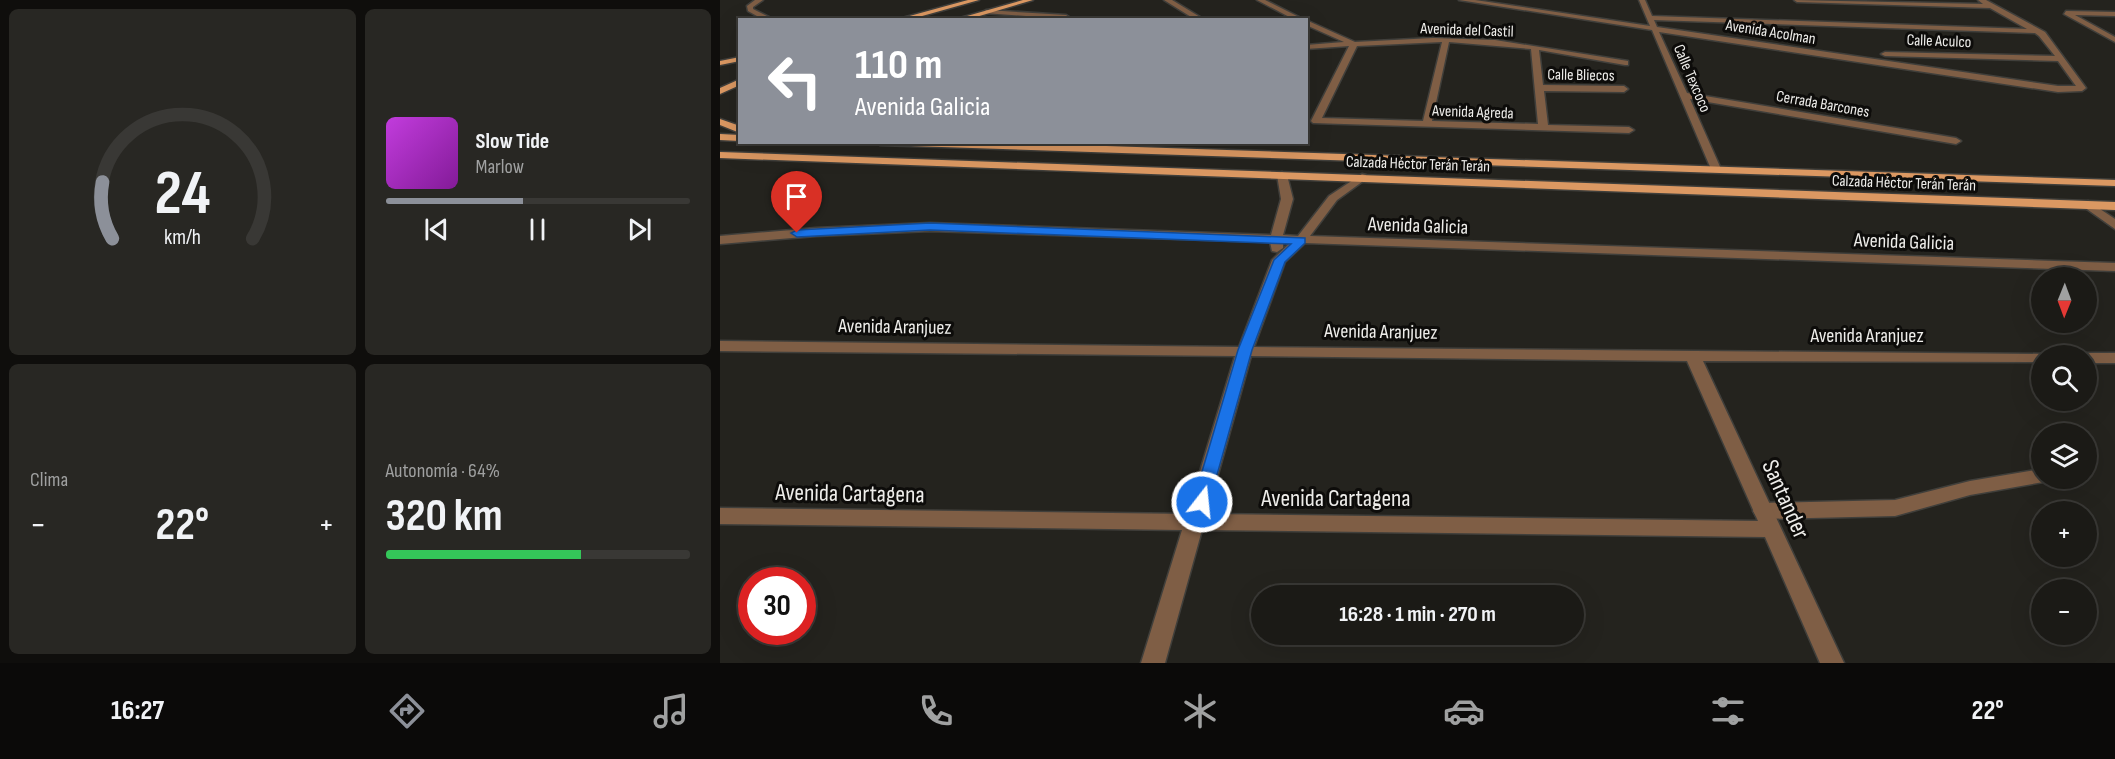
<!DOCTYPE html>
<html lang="es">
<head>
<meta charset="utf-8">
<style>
	body { margin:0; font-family:"Sofia Sans Condensed",sans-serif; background:#282723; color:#f1f3f6; height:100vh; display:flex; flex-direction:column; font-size:22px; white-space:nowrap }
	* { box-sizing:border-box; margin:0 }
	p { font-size:20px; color:#a0a1a1 }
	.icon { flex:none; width:33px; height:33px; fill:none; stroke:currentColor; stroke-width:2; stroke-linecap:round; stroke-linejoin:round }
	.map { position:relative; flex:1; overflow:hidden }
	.sheet { display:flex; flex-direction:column; gap:9px; padding:9px; background:#0f0e0c; width:720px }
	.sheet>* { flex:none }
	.top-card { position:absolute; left:18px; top:18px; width:570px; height:126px; border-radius:0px; box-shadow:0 6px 24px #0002,0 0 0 2px #393835; background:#8c9099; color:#fff; overflow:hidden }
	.needle { width:39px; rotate:181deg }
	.fabs { position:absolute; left:1311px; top:267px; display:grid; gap:12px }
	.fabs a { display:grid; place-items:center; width:66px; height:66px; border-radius:50%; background:#1b1a16; box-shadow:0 6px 24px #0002,0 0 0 2px #393835; font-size:30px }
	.speed { position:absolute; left:18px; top:567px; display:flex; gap:12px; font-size:30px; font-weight:700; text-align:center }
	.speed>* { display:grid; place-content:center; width:78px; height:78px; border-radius:50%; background:#1b1a16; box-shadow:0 6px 24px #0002,0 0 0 2px #393835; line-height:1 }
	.speed .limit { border:9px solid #d22; background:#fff; color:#111 }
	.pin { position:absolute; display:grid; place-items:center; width:51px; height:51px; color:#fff; margin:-62px -26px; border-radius:50% 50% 50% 0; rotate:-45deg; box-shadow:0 0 6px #0007 }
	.pin .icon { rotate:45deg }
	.me { position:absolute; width:66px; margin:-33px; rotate:16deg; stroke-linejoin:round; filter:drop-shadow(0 0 4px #0008) }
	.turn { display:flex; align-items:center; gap:21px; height:126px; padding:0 18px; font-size:27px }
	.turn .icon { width:78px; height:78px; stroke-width:2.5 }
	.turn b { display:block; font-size:42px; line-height:51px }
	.big { font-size:45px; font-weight:700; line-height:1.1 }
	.sheet .tile { flex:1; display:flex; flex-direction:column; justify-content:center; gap:9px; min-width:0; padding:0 21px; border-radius:9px; background:#282723 }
	.sheet .dial { align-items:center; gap:0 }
	.dial svg { height:156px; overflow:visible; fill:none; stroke:#393835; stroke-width:7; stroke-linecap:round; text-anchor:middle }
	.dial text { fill:#f1f3f6; stroke:none }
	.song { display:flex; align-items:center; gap:18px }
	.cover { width:72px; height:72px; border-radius:9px; background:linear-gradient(135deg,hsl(290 70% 55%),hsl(290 70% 35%)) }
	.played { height:6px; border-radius:3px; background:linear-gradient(90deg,#8c9099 45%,#393835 45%) }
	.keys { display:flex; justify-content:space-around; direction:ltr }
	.heat { display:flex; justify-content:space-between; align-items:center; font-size:33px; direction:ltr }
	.charge { height:9px; border-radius:4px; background:linear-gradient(90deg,#34c759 64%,#393835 0) }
	.sheet .tiles { flex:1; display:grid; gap:9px; grid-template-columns:repeat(2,1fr) }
	.trip { position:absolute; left:531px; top:585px; width:333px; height:60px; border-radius:30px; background:#1b1a16; box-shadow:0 6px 24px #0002,0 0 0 2px #393835; font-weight:700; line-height:60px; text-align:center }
	.tab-bar { display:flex; height:96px; justify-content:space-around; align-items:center; background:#0b0a09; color:#a0a1a1 }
	.tab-bar .icon { width:42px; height:42px }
	.tab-bar .on { color:#8c9099 }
	.tab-bar b { font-size:27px; color:#f1f3f6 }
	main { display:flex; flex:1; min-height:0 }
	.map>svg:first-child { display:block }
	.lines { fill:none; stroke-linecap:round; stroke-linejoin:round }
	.lane-casing { stroke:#403f3b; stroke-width:3 }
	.street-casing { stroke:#403f3b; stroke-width:3 }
	.primary-casing { stroke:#403f3b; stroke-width:3 }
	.lane { fill:#7f5e45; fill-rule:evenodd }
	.street { fill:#7f5e45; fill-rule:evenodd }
	.primary { fill:#db9862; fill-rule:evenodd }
	.route { fill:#1a73e8; stroke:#114b97; stroke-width:1.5 }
	.labels { text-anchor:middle; stroke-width:6; stroke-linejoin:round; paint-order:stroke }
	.far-street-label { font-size:16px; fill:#eeedea; stroke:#0d0c0a }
	.street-label { font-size:20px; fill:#eeedea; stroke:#0d0c0a }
	.near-street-label { font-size:24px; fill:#eeedea; stroke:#0d0c0a }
</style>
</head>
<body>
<main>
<section class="sheet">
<div class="tiles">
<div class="tile dial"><svg viewBox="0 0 100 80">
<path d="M14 69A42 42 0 1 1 86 69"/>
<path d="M14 69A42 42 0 0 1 9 40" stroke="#8c9099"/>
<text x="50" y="56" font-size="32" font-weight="700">24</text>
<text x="50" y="72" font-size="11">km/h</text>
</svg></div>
<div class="tile">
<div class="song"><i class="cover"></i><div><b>Slow Tide</b><p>Marlow</p></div></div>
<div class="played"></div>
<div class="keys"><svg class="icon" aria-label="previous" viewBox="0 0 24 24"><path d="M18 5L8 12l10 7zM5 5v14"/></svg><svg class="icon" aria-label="pause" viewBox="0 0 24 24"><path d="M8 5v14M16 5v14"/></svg><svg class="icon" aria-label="next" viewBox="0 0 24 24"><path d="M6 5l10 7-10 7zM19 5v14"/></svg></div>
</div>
<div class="tile"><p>Clima</p>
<div class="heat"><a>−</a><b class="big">22°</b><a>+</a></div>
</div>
<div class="tile"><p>Autonomía · 64%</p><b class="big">320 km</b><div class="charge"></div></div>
</div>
</section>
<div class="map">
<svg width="1395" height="663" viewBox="0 0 1395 663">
	<rect width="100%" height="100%" fill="#24231e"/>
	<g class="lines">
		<g class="lane-casing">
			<path id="lane" d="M 35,0 L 43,0 L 33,7 L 33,9 L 55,20 L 44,20 L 28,11 L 27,6 Z
				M 1346,11 L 1395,12 L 1395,16 L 1355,15 L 1395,37 L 1395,42 L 1344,14 Z
				M 1322,469 L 1322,478 L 1330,478 L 1329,481 L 1250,495 L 1175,516 L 1043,519 L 1036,516 L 1033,511 L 1036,506 L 1043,503 L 1175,500 L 1250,481 Z"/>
		</g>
		<g class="street-casing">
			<path id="street" d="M 444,0 L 452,0 L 485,20 L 476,20 Z
				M 537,0 L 545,0 L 585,20 L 575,20 Z
				M 739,0 L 755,0 L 930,26 L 919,0 L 925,0 L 932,16 L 1307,29 L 1270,8 L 1077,2 L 1074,0 L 1263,4 L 1258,0 L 1266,0 L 1325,32 L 1366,88 L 1362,91 L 1338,92 L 939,32 L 967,93 L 1236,138 L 1241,141 L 1236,144 L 970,99 L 1001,169 L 996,172 L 991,169 L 932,30 ZM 934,20 L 1315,33 L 1319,36 L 1335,56 L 1165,52 L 1161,54 L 1165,56 L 1338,61 L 1356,86 L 1338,86 L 937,27 Z
				M 266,10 L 346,15 L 349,17 L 346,19 L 264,13 Z
				M 586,20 L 635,42 L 713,38 L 775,40 L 908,61 L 908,65 L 905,65 L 819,50 L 823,85 L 904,86 L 908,89 L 904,92 L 824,91 L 828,125 L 909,127 L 914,130 L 909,133 L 593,123 L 591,121 L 629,46 L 586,49 L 586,45 L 624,42 L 586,25 ZM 722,42 L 703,121 L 602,118 L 637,46 ZM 729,42 L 811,49 L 818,124 L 712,121 Z
				M 562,172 L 567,175 L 573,199 L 563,235 L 578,236 L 609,196 L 642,174 L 646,175 L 646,179 L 617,200 L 590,236 L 1395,263 L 1395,271 L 585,243 L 565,262 L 534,347 L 1328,354 L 1329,356 L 1322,356 L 1322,362 L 983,361 L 1124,663 L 1100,663 L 1045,537 L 482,530 L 445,663 L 421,663 L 462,530 L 0,524 L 0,508 L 467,514 L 515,356 L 0,351 L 0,341 L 519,347 L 552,260 L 570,243 L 563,243 L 563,248 L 557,252 L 552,251 L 550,242 L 210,231 L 96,236 L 0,244 L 0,236 L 96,228 L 210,223 L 551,235 L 561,199 L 557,175 ZM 531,356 L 967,361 L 1038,521 L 487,514 Z
				M 1368,201 L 1395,219 L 1395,229 L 1364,207 L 1364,203 Z
				M 1366,353 L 1395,353 L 1395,363 L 1366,363 L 1366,356 L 1360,356 Z"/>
		</g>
		<g class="primary-casing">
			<path id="primary" d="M 248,0 L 259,0 L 188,20 L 175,20 Z
				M 303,0 L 313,0 L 246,20 L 233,20 Z
				M 20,57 L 20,61 L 0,65 L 0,61 Z
				M 20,79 L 20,85 L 0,94 L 0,88 Z
				M 0,119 L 20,126 L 20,133 L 0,125 Z
				M 0,134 L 20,135 L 20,141 L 0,140 Z
				M 155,142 L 267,142 L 1395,180 L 1395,186 L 160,145 Z
				M 0,152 L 1395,202 L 1395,210 L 0,158 Z"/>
		</g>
		<use href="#lane" class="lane"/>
		<use href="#street" class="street"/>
		<use href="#primary" class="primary"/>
	</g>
	<path class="route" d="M 210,223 L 585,238 L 585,243 L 565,262 L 532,350 L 488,507 L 482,509 L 475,507 L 473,502 L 518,350 L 554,260 L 571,244 L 210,230 L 77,237 L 71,233 L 77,230 Z"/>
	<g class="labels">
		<g class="far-street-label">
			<text transform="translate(747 29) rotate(2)" y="6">Avenida del Castil</text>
			<text transform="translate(1051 31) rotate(9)" y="6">Avenida Acolman</text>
			<text transform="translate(1219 40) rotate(2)" y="6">Calle Aculco</text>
			<text transform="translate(861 74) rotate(1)" y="6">Calle Bliecos</text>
			<text transform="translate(973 78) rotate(67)" y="6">Calle Texcoco</text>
			<text transform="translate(1103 103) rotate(10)" y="6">Cerrada Barcones</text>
			<text transform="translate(753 111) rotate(2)" y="6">Avenida Agreda</text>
			<text transform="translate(698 163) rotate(2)" y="6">Calzada Héctor Terán Terán</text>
			<text transform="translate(1184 182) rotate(2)" y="6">Calzada Héctor Terán Terán</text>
		</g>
		<g class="street-label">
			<text transform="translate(698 225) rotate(2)" y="7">Avenida Galicia</text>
			<text transform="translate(1184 241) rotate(2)" y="7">Avenida Galicia</text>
			<text transform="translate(175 326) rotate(1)" y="7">Avenida Aranjuez</text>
			<text transform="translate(661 331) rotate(1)" y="7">Avenida Aranjuez</text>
			<text x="1147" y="342">Avenida Aranjuez</text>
		</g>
		<g class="near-street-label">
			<text transform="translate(130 493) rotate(1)" y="8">Avenida Cartagena</text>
			<text x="616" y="506">Avenida Cartagena</text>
			<text transform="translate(1066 499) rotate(66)" y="8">Santander</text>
		</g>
	</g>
</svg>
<div class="fabs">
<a><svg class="needle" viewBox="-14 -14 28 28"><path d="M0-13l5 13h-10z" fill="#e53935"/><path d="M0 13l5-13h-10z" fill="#a0a1a1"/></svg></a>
<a><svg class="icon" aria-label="search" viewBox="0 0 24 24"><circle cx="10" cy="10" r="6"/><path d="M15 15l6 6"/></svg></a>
<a><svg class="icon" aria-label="layers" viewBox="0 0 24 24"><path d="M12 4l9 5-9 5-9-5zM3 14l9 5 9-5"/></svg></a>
<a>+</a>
<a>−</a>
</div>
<div class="speed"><div class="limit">30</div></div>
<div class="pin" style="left:77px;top:233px;background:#d93025"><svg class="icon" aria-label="arrive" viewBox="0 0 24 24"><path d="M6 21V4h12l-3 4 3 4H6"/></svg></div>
<svg class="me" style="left:482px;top:502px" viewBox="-20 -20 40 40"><circle r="17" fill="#1a73e8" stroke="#fff" stroke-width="3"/><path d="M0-11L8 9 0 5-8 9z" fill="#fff"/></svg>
<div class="trip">16:28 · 1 min · 270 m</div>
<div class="top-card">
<div class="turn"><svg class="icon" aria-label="left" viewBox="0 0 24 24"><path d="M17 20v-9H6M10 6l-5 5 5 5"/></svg><div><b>110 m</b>Avenida Galicia</div></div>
</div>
</div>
</main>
<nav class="tab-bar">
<b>16:27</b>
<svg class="icon on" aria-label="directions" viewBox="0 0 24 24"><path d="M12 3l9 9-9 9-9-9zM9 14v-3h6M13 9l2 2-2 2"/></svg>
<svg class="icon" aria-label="music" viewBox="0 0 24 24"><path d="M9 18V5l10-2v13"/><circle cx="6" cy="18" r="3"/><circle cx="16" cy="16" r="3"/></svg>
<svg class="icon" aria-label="phone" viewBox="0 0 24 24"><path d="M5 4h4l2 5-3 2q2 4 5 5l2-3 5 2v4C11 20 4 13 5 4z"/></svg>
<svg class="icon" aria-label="climate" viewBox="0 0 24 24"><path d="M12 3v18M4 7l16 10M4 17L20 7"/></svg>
<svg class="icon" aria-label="car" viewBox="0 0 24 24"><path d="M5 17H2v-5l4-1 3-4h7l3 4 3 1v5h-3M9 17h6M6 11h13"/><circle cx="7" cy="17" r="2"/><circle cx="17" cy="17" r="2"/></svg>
<svg class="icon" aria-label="filters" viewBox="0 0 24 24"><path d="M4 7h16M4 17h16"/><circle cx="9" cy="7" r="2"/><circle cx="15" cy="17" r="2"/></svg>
<b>22°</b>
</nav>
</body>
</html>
